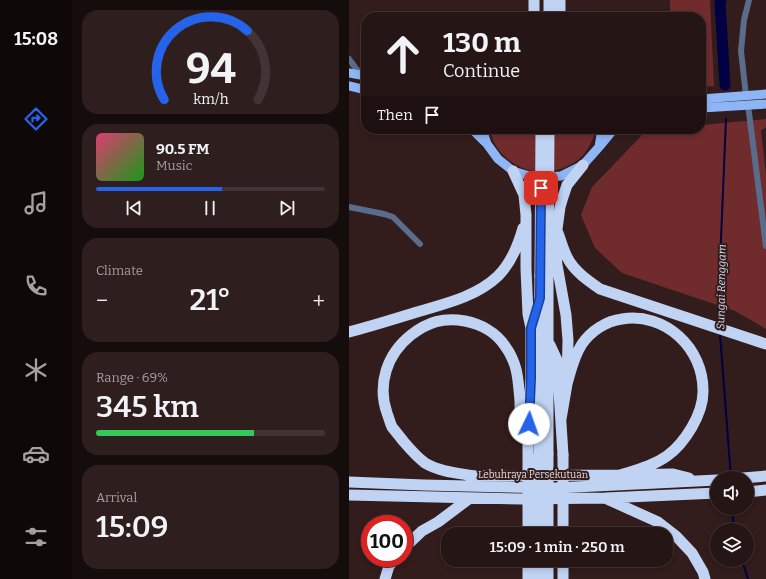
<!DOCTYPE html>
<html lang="en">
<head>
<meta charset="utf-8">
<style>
	body { margin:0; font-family:Bitter,serif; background:#2e1e1e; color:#f1f3f6; height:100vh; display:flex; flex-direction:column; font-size:15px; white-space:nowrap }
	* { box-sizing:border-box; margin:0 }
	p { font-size:13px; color:#a49fa0 }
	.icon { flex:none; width:22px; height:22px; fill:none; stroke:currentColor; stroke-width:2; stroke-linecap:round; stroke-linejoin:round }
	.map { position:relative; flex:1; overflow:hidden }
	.panel { display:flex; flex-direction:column; gap:10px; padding:10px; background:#150c0c; width:277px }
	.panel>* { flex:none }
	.banner { position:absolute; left:12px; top:12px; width:345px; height:122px; border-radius:16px; box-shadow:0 2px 6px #0003,0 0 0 1px #423434; background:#261515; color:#f1f3f6; overflow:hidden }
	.buttons { position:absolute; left:361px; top:471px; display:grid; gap:8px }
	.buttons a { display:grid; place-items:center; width:44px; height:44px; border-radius:50%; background:#261515; box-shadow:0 2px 6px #0003,0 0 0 1px #423434; font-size:20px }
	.speed { position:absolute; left:12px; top:515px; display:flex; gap:8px; font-size:20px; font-weight:700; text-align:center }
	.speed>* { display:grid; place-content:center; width:52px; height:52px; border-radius:50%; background:#261515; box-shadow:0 2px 6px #0003,0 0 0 1px #423434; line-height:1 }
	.speed .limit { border:6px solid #d22; background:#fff; color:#111 }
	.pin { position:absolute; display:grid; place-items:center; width:34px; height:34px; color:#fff; margin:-17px; border-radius:8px; box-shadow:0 2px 6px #0006 }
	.me { position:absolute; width:44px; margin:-22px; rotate:3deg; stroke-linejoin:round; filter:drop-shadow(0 0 3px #0008) }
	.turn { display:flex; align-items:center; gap:14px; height:84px; padding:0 16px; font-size:18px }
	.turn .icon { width:52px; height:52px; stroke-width:2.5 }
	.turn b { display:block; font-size:28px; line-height:34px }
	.then { display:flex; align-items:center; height:38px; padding:0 16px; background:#0003; gap:8px; font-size:15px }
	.big { font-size:30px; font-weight:600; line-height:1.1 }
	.panel .widget { flex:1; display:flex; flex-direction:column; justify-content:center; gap:6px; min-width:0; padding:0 14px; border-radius:16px; background:#2e1e1e }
	.panel .dial { align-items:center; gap:0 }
	.dial svg { height:104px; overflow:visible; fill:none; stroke:#423434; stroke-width:7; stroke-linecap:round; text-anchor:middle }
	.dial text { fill:#f1f3f6; stroke:none }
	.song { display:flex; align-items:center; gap:12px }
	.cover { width:48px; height:48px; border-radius:6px; background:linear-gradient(135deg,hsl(340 70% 55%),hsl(120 70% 35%)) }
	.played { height:4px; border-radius:2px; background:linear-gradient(90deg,#2563eb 55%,#423434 55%) }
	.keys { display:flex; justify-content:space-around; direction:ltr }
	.heat { display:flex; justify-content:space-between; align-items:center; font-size:22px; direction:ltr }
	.charge { height:6px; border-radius:3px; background:linear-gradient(90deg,#34c759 69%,#423434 0) }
	.trip { position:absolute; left:92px; top:527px; width:232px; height:40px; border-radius:16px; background:#261515; box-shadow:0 2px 6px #0003,0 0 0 1px #423434; font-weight:600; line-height:40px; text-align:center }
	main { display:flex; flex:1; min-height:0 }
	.tab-bar { display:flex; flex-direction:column; width:72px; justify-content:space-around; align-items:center; background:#0f0808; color:#a49fa0 }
	.tab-bar .icon { width:28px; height:28px }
	.tab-bar .active { color:#2563eb }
	.tab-bar b { font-size:18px; color:#f1f3f6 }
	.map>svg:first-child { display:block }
	.green { fill:#702b2d }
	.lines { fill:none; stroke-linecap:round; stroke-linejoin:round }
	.stream { stroke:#000042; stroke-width:2 }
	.river { stroke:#000042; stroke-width:11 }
	.street { stroke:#596c8c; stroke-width:6 }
	.primary { stroke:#8eb6f7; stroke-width:9 }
	.highway { stroke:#c0d3f3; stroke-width:11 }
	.highway-bridge { stroke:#c0d3f3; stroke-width:11 }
	.route-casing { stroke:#184099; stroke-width:10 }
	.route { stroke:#2563eb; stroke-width:7 }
	.labels { text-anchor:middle; stroke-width:4; stroke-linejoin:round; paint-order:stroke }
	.street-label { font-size:10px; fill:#e9d9d8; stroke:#321c1c }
	.water-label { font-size:11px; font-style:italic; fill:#d0ddf1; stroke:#321c1c }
</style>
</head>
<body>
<main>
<nav class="tab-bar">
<b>15:08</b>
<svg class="icon active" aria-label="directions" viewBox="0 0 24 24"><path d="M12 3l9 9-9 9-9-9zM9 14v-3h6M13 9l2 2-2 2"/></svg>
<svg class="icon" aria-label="music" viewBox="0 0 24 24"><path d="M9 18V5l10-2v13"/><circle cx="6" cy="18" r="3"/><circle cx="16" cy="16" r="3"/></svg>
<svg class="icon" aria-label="phone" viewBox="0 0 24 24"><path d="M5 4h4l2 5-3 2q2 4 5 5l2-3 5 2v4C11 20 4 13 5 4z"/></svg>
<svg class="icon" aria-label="climate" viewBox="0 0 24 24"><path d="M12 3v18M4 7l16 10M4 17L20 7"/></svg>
<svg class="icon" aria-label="car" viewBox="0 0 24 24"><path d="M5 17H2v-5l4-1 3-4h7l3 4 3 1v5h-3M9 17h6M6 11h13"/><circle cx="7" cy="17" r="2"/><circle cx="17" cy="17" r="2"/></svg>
<svg class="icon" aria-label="filters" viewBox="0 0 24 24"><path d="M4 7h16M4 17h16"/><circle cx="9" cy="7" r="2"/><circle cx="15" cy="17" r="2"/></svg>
</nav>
<section class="panel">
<div class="widget dial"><svg viewBox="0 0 100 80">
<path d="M14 69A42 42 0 1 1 86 69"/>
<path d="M14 69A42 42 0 0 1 78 16" stroke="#2563eb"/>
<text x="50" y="56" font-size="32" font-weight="700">94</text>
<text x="50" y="72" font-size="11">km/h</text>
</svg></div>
<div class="widget">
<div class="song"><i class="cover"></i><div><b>90.5 FM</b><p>Music</p></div></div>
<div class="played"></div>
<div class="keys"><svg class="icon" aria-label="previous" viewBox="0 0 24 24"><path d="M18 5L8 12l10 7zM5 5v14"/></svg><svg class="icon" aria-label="pause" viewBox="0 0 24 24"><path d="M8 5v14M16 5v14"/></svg><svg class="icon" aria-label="next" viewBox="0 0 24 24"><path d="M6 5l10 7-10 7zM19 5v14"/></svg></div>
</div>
<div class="widget"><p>Climate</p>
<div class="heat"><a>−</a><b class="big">21°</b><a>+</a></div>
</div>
<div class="widget"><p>Range · 69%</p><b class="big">345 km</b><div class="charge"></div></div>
<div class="widget"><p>Arrival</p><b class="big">15:09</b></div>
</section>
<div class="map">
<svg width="417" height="579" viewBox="0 0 417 579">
	<rect width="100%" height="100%" fill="#321c1c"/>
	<path class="green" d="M 321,0 L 361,0 L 365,86 L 352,87 L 352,17 L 321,17 Z
		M 417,119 L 417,127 L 412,131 L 417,175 L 417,329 L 386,311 L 273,273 L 246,248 L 232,215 L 243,187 L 299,129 L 352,129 L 352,125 Z
		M 141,129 L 248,129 C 243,140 239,152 229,160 C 219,167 206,172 194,172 C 170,172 144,154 141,129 Z"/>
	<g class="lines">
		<path class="stream" d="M 370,325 L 369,311 L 377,119
			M 371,334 L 382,478
			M 383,508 L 385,530
			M 393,560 L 399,579"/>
		<path class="river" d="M 372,0 L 371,3 L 376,85"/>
		<path class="street" d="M 0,59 L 8,70 L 14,73
			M 397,96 L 392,51 L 395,20 L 400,0
			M 399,105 L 417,246
			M 0,207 L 35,214 L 44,217 L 71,244"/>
		<path class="primary" d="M 0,73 L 17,76
			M 0,86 L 17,90
			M 352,99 L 417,94
			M 352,108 L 417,104
			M 123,129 L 136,142
			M 133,129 L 138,144 L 149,159 L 164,171 L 187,178 L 212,176 L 234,165 L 250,147 L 253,129
			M 251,146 L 265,129"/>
		<path class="highway" d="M 185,17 L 185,0
			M 200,17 L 200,0
			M 211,17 L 211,0
			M 164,171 L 175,195 L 177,215 L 177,269 L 179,314 L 182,328 L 182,378 L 179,431
			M 209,233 C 212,241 214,249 218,257 C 225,271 238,280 251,289 L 417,344
			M 0,332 C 23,326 45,319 68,312 C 95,304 127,297 149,276 C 162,263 169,246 174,228
			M 201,345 L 208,360 L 214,455
			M 218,384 C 222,370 225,356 233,344 C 242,331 257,321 273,319 C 316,312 355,348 354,392 C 354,414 336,443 318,456 C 304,466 287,470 271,475
			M 212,419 L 218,384 L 219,340 L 217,315 L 208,265 L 206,244 L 211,207 L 214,197 L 218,185 L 234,165
			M 199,454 L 199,275
			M 190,455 L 191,276
			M 120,476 L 271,475 L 324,474 L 340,478
			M 126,476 C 109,473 91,472 76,463 C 68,457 61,449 55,442 C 51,437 47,432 43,427 C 41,423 40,418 38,413 C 28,384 38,354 62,335 C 79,322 94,317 116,321 C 131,324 147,332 156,346 C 169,364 169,379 171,401 C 171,406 171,413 172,419 C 174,424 177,430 179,436
			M 394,478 L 417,476
			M 0,482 L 75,485 L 206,488 L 368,480
			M 398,492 L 417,490
			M 0,495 L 173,499 L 256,498 L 368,493
			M 258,499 L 309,522 L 327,536 L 343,553 L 354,572 L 356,579
			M 55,548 L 73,531 L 89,522 L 121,498
			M 199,560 L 199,579
			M 214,560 L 214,579
			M 36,579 L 40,566 L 47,558
			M 179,579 L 179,560
			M 189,579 L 190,560"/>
		<path class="highway-bridge" d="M 199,275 L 200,129
			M 191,276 L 192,129
			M 179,436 L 179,534
			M 190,534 L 190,455
			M 199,534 L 199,454
			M 214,534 L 214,455"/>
	</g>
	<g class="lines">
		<g class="route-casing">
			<path id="route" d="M 180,424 L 182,378 L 182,328 L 191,298 L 192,188"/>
		</g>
		<use href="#route" class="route"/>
	</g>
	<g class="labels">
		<g class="street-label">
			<text x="184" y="478">Lebuhraya Persekutuan</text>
		</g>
		<g class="water-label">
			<text transform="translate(372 287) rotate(-89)" y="4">Sungai Renggam</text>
		</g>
	</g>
</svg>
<div class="buttons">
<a><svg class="icon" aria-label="sound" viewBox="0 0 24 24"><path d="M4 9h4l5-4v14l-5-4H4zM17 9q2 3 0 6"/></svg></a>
<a><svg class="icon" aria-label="layers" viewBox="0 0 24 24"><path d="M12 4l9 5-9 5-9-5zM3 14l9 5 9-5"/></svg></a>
</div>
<div class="speed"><div class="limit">100</div></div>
<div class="pin" style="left:192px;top:188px;background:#d93025"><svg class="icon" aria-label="arrive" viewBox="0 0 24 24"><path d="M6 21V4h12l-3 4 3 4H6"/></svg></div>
<svg class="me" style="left:180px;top:424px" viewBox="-20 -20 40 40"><circle r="19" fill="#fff"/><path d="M0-13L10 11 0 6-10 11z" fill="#2563eb"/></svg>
<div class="trip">15:09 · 1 min · 250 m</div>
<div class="banner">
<div class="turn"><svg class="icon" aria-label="ahead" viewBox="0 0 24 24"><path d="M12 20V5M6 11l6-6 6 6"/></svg><div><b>130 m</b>Continue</div></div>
<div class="then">Then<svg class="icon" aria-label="arrive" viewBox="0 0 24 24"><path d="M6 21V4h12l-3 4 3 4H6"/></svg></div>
</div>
</div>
</main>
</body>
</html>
